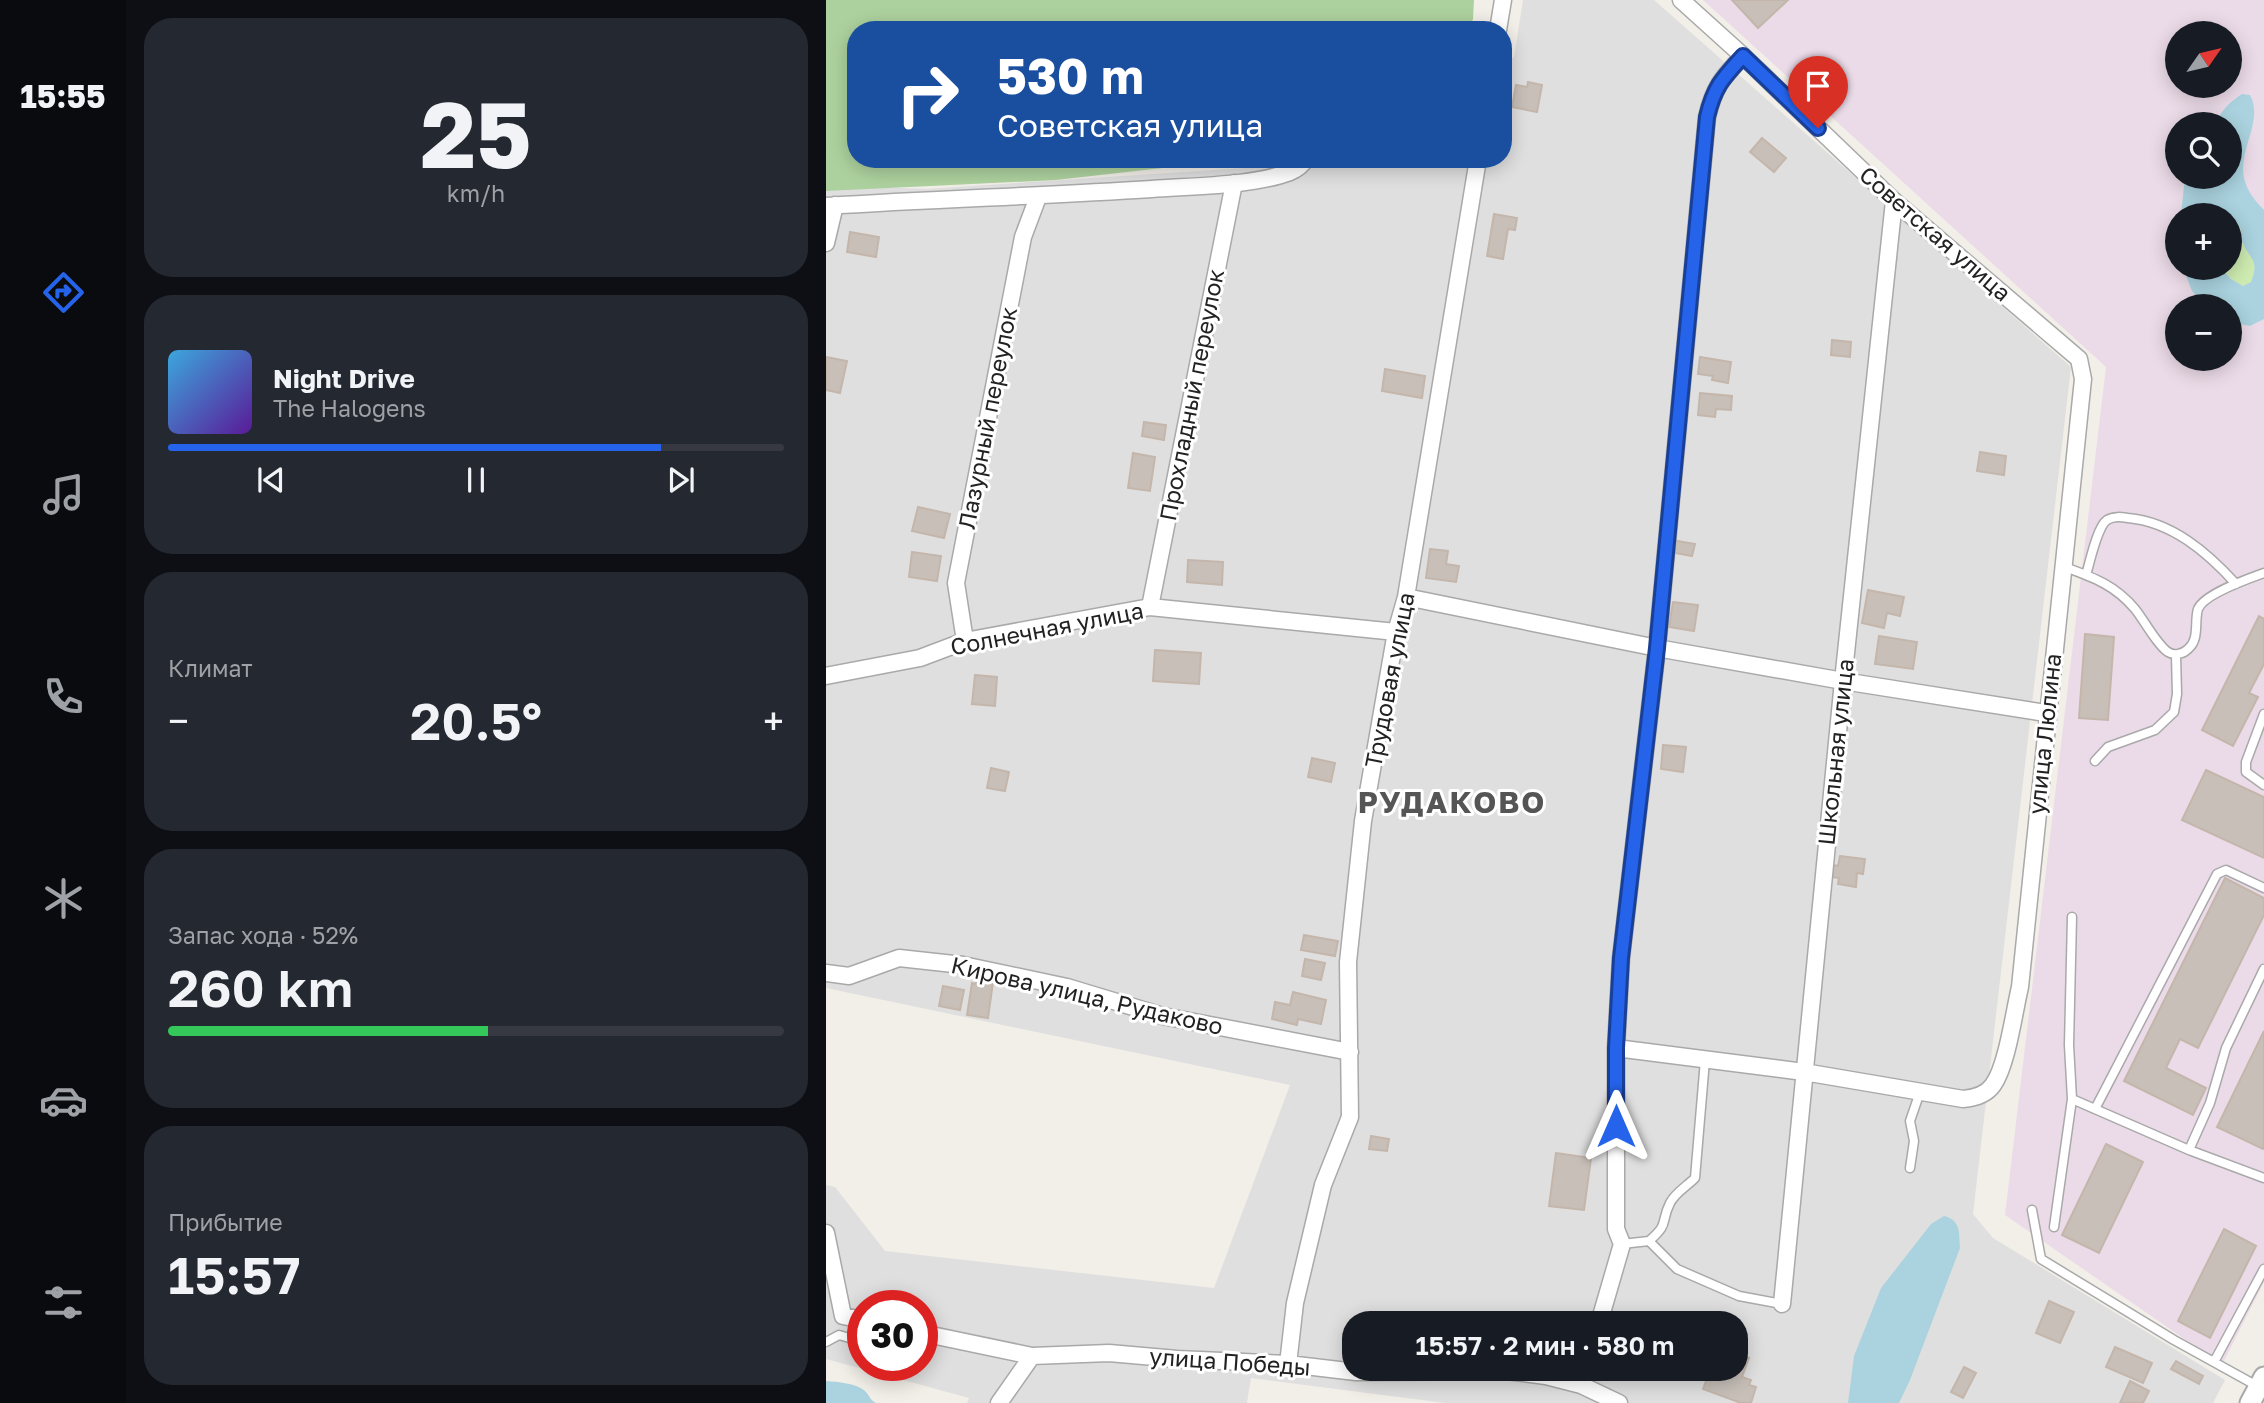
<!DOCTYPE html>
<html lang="ru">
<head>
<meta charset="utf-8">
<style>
	body { margin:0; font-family:"Golos Text",sans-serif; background:#242831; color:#f1f3f6; height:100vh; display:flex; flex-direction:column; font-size:26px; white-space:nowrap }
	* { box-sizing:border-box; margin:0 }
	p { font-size:23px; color:#9ea1a6 }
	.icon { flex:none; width:38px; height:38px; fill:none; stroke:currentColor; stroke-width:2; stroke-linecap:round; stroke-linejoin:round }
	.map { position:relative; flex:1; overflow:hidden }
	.drawer { display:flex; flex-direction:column; gap:18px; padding:18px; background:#0d0f14; width:700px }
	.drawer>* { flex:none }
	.guide { position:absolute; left:21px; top:21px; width:665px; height:147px; border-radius:28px; box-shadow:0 4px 18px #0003; background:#1a4fa0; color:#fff; overflow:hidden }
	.needle { width:46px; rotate:56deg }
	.tools { position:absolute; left:1339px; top:21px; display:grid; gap:14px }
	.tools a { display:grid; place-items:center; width:77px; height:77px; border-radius:50%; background:#171b24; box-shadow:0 4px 18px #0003; font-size:35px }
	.speed { position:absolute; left:21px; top:1290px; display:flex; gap:14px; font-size:35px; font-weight:700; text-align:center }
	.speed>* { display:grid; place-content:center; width:91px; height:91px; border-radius:50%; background:#171b24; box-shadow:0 4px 18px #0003; line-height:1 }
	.speed .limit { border:10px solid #d22; background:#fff; color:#111 }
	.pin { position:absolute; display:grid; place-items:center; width:60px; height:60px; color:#fff; margin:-72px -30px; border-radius:50% 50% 50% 0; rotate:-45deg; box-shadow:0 0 7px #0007 }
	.pin .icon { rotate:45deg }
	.me { position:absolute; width:77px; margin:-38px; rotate:0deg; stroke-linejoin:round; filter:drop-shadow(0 0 5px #0008) }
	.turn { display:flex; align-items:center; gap:24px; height:147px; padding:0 35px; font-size:32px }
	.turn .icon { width:91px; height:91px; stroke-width:2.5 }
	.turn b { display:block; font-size:49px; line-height:60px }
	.big { font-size:52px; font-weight:600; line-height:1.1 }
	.drawer .widget { flex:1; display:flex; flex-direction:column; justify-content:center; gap:10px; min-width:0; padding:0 24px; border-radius:28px; background:#242831 }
	.drawer .dial { align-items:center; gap:0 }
	.dial b { font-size:91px; line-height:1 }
	.song { display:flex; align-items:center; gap:21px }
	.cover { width:84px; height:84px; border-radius:10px; background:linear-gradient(135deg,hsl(200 70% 55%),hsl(270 70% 35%)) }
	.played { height:7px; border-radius:4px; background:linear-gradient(90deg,#2563eb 80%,#363941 80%) }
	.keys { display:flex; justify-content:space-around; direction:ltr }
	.heat { display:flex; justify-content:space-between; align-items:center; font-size:38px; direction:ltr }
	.charge { height:10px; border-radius:5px; background:linear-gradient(90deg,#34c759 52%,#363941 0) }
	.trip { position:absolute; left:516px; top:1311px; width:406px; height:70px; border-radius:28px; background:#171b24; box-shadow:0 4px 18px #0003; font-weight:600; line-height:70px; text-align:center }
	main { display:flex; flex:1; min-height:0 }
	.tabs { display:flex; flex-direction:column; width:126px; justify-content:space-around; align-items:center; background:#090b0e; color:#9ea1a6 }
	.tabs .icon { width:49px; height:49px }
	.tabs .active { color:#2563eb }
	.tabs b { font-size:32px; color:#f1f3f6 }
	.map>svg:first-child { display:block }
	.residential { fill:#e0dfdf; fill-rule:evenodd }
	.industrial { fill:#ebdbe8; fill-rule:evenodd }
	.grass { fill:#cdebb0 }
	.forest { fill:#add19e }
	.water { fill:#aad3df }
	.building { fill:#c7bfb8; stroke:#c4b6ab; stroke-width:2 }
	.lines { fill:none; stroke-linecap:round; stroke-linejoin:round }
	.service-casing { stroke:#a9a9a9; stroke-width:11 }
	.minor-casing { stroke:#a9a9a9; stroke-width:19 }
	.tertiary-casing { stroke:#a9a9a9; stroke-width:23 }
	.service { stroke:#fff; stroke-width:8 }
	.minor { stroke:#fff; stroke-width:16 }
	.tertiary { stroke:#fff; stroke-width:19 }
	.route-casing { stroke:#184099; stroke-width:18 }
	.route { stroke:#2563eb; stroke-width:12 }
	.labels { text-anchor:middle; stroke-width:6; stroke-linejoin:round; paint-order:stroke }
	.street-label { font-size:23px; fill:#222; stroke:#fff }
	.district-label { font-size:30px; font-weight:bold; letter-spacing:2px; fill:#555; stroke:#fff }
</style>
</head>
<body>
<main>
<nav class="tabs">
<b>15:55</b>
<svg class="icon active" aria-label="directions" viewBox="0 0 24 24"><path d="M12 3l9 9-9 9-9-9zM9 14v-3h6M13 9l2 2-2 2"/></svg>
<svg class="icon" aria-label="music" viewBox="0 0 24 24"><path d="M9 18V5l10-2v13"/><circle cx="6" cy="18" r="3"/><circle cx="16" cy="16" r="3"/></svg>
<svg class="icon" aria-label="phone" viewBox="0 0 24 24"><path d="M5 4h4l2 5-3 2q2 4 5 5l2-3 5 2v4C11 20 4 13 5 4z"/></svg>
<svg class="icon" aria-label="climate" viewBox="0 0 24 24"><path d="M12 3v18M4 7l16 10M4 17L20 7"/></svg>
<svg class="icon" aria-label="car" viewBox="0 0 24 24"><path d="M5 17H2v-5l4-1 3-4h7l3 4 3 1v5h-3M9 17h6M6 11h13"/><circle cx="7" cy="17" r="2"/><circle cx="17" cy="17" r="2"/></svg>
<svg class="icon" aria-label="filters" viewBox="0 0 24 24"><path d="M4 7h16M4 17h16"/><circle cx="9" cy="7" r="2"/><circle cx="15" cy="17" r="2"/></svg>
</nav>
<section class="drawer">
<div class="widget dial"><b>25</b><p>km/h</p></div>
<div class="widget">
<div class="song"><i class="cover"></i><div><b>Night Drive</b><p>The Halogens</p></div></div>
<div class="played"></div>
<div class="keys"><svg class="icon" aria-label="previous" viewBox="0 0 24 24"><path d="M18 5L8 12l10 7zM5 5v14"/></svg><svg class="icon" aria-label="pause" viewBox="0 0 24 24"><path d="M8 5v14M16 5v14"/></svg><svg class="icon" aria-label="next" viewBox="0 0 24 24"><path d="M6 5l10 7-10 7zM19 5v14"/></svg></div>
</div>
<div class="widget"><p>Климат</p>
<div class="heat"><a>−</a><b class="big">20.5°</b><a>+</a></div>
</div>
<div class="widget"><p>Запас хода · 52%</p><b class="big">260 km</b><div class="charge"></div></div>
<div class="widget"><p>Прибытие</p><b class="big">15:57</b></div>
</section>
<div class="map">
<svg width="1438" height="1403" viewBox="0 0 1438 1403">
	<rect width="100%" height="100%" fill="#f2efe9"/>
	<path class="residential" d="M 697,0 L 828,0 L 1245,367 L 1147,1214 L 1167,1238 L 1399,1380 L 1387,1403 L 619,1403 L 425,1378 L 421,1403 L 141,1403 L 143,1398 L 0,1359 L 0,1185 L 9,1187 L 59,1251 L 388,1288 L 464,1085 L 0,988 L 0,185 L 100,189 L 434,167 L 452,159 L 677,159 L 677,62 L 688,57 ZM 37,1306 L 96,1306 L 96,1365 L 37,1365 ZM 528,1323 L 910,1323 L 910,1368 L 528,1368 Z"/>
	<path class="industrial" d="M 877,0 L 1438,0 L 1438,1282 L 1396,1365 L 1179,1215 L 1280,367 ZM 1351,33 L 1404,33 L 1404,86 L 1351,86 ZM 1351,124 L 1404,124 L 1404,177 L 1351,177 ZM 1351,215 L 1404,215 L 1404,268 L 1351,268 ZM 1351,306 L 1404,306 L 1404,359 L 1351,359 Z"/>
	<path class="grass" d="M 1414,226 C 1415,232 1415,239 1417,244 C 1426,263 1434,258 1425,282 L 1417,286 L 1405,279 L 1395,268 L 1404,268 L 1404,227 Z"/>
	<path class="forest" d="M 0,0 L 648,0 L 647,19 L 643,30 L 30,30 L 30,159 L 386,159 L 381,163 L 230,180 L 0,191 Z"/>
	<path class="water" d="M 1416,94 L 1424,95 C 1438,121 1412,149 1418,178 C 1421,191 1429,201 1438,210 L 1438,319 L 1424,326 L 1404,322 L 1404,306 L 1378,305 L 1366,291 L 1357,268 L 1395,268 L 1405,279 L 1417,286 L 1425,282 C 1433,260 1426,262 1417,244 C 1415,239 1415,232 1414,226 L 1404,227 L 1404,215 L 1355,215 L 1359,177 L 1404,177 L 1404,124 L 1390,124 C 1394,111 1404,102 1416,94 Z
		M 1118,1216 C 1135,1220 1133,1233 1134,1248 L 1084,1380 L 1073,1403 L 1022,1403 L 1028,1356 L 1055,1288 L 1105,1224 Z
		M 0,1381 C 12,1382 30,1383 39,1391 C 44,1396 44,1400 50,1403 L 0,1403 Z"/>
	<path class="building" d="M 906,0 L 962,0 L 932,28 Z
		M 702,82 L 716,85 L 711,112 L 686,107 L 690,85 L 701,87 Z
		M 936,138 L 960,158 L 948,172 L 924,152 Z
		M 668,214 L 691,218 L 689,230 L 682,229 L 677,259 L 661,256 Z
		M 24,232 L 53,237 L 50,257 L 21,252 Z
		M 1006,340 L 1025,342 L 1024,357 L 1005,355 Z
		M 0,357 L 21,361 L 14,393 L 0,390 Z
		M 874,357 L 905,362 L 902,383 L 886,380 L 887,376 L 872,374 Z
		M 559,369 L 599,376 L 596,398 L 556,391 Z
		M 874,393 L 906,396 L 905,410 L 890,409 L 889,417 L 872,415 Z
		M 318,422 L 340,425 L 338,440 L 316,436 Z
		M 1154,452 L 1180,456 L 1178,475 L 1151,471 Z
		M 307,453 L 329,457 L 324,491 L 302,488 Z
		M 92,507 L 124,514 L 118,538 L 86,531 Z
		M 846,540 L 869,544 L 866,556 L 844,552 Z
		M 604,549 L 622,551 L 620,564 L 633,566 L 630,582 L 600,578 Z
		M 86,552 L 115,556 L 111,581 L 83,577 Z
		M 362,560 L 397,562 L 396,585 L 361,582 Z
		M 1042,590 L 1078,597 L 1074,616 L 1061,613 L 1058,628 L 1036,623 Z
		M 847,602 L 872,605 L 868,631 L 843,627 Z
		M 1433,616 L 1438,619 L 1438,664 L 1423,693 L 1432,697 L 1407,746 L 1376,730 Z
		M 1259,634 L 1288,637 L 1282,720 L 1253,718 Z
		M 1053,636 L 1091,642 L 1087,669 L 1049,664 Z
		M 329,650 L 375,653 L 373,684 L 327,681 Z
		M 149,675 L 171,677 L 169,706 L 146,704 Z
		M 837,745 L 860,747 L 857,772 L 835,769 Z
		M 486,758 L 509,763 L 505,782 L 482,777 Z
		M 165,768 L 183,772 L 179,791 L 161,788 Z
		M 1380,770 L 1438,797 L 1438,858 L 1356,820 Z
		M 1014,856 L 1039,859 L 1037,874 L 1031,873 L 1030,887 L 1012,884 L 1013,878 L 1005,877 L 1007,865 L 1012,866 Z
		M 1399,878 L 1438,898 L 1438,915 L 1372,1048 L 1354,1039 L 1340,1068 L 1380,1088 L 1367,1115 L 1298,1081 Z
		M 478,935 L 512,941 L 509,956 L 475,950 Z
		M 479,959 L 499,963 L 495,980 L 476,976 Z
		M 152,973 L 168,975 L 162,1018 L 141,1015 L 146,983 L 150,984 Z
		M 117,986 L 138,990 L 134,1010 L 113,1006 Z
		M 467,992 L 500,1000 L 495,1024 L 472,1019 L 471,1025 L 446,1019 L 449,1002 L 464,1005 Z
		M 1438,1031 L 1438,1147 L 1437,1149 L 1391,1127 Z
		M 545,1136 L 563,1139 L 561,1151 L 543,1149 Z
		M 1280,1144 L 1317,1162 L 1273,1253 L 1236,1235 Z
		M 730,1153 L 765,1158 L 758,1210 L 723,1206 Z
		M 1398,1229 L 1430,1246 L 1384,1338 L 1352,1321 Z
		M 1223,1301 L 1248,1312 L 1234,1343 L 1210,1333 Z
		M 1289,1347 L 1326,1363 L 1317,1383 L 1280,1367 Z
		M 910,1354 L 923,1358 L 916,1377 L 925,1380 L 923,1385 L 930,1387 L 925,1403 L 915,1403 L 877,1389 L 885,1368 L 910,1368 Z
		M 1350,1361 L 1377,1376 L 1373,1384 L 1345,1369 Z
		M 1138,1367 L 1150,1373 L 1137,1398 L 1125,1392 Z
		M 1304,1381 L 1323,1391 L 1317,1403 L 1294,1403 Z"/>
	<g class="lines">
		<g class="service-casing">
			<path id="service" d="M 1236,566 C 1266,577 1288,584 1309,609 C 1318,620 1331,645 1342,652 C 1348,656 1357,654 1362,649 C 1374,639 1368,622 1372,609 C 1378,594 1424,578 1438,573
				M 1260,575 C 1264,562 1271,527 1281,520 C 1288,516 1295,517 1302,518 C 1346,522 1381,552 1410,584
				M 1438,714 L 1420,762 L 1420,772 L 1438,785
				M 1269,761 L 1282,747 L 1329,730 L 1348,712 L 1351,694 L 1350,655
				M 1246,1099 L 1363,1150 L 1438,1178
				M 1269,1109 L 1391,874 L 1400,870 L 1438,888
				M 1363,1150 L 1384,1103 L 1400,1048 L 1438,969
				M 1084,1168 L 1088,1141 L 1084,1121 L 1094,1092
				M 1206,1210 L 1215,1259 L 1348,1340 L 1433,1387
				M 1228,1227 L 1246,1099 L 1243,1045 L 1246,917
				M 823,1241 C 844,1223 834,1223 844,1203 C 849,1193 861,1186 869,1178 L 879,1060
				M 796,1244 L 823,1241 L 851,1269 L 913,1296 L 956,1304
				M 0,1342 L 13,1335 L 37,1342
				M 1388,1362 L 1438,1269"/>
		</g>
		<g class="minor-casing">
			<path id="minor" d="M 672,30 L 677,0
				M 0,206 C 109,199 217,196 326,189 C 366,186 427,186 464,172 C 471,169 476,165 480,159
				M 0,243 L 9,205
				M 580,597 L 831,648 L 1017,681 L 1220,713
				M 324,607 L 408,183
				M 139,641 L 130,583 L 197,237 L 212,197
				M 0,676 L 94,658 L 139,641 L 324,607 L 570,632
				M 0,973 L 23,976 L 73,958 L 137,965 L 241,987 L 337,1016 L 524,1052
				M 790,1048 L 978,1072 L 1137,1099 C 1149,1098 1160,1095 1167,1085 C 1181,1066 1188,1012 1194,987 L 1257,379 L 1253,359 L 1068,201 L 917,56 L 855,0
				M 0,1233 L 17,1316 L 37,1320
				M 956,1304 L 1017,681 L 1068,201
				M 773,1323 L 796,1244 L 790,1229 L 790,1048 L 795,958 L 831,648 L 881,117 C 888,87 896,78 917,56
				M 96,1333 L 206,1356 L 283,1353 L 351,1359 L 462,1364 L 530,1372 L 681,1371 L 720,1376 L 755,1385 L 793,1403
				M 462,1364 L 469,1303 L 497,1185 L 524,1117 L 522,962 L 537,821 L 570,632 L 580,597 L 652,159
				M 173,1403 L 206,1356"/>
		</g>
		<g class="tertiary-casing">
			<path id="tertiary" d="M 1424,1403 L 1438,1377"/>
		</g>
		<use href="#service" class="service"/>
		<use href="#minor" class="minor"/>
		<use href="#tertiary" class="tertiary"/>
	</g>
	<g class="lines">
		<g class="route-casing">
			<path id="route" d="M 790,1126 L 790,1048 L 795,958 L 831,648 L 881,117 C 888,87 896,79 917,56 L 992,128"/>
		</g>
		<use href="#route" class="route"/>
	</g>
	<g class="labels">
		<g class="street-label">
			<text transform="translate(1109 234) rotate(41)" y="8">Советская улица</text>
			<text transform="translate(366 395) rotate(-79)" y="8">Прохладный переулок</text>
			<text transform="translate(162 418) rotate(-79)" y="8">Лазурный переулок</text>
			<text transform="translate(221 629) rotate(-11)" y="8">Солнечная улица</text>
			<text transform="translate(564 680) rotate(-79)" y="8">Трудовая улица</text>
			<text transform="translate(1219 734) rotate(-84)" y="8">улица Люлина</text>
			<text transform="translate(1010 752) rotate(-84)" y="8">Школьная улица</text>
			<text transform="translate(261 996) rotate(13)" y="8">Кирова улица, Рудаково</text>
			<text transform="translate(404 1362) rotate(4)" y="8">улица Победы</text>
		</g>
		<g class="district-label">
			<text x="626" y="813">РУДАКОВО</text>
		</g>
	</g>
</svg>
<div class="tools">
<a><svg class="needle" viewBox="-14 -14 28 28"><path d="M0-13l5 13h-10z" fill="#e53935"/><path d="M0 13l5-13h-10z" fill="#9ea1a6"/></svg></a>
<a><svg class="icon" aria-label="search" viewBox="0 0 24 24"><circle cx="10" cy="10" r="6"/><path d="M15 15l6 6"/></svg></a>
<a>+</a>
<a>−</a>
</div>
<div class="speed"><div class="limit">30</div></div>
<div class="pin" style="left:992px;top:128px;background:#d93025"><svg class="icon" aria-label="arrive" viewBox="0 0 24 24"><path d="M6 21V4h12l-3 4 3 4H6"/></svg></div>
<svg class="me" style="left:790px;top:1126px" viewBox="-20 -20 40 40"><path d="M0-17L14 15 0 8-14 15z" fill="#2563eb" stroke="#fff" stroke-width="4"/></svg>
<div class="trip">15:57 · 2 мин · 580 m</div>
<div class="guide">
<div class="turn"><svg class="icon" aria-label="right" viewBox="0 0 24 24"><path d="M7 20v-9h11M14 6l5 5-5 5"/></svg><div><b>530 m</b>Советская улица</div></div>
</div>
</div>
</main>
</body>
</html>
